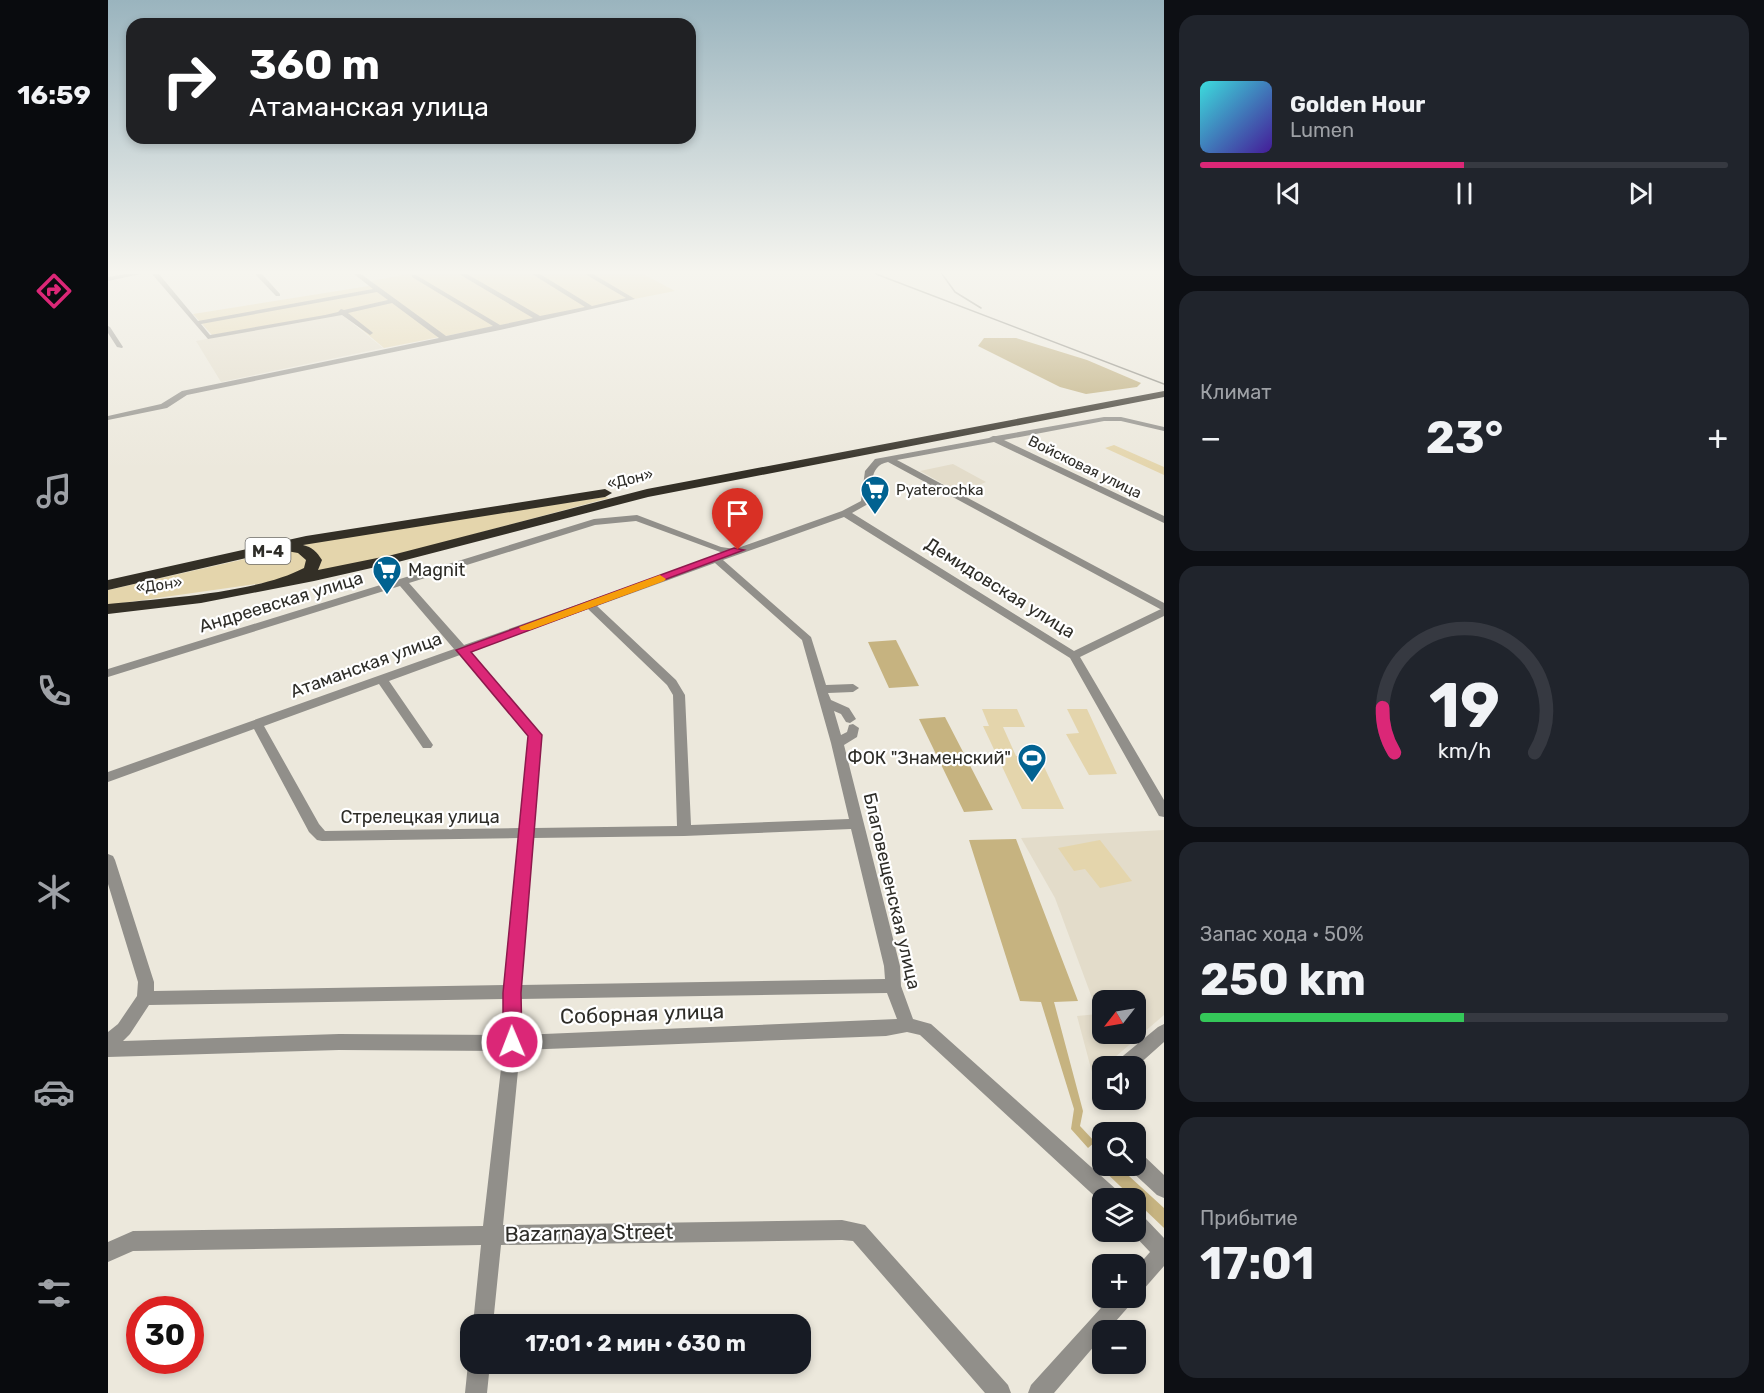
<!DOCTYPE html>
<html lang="ru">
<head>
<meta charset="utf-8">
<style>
	body { margin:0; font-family:Rubik,sans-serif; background:#20242c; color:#f1f3f6; height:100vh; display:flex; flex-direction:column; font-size:22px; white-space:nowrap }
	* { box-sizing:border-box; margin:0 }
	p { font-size:20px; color:#9ea1a6 }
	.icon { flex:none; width:33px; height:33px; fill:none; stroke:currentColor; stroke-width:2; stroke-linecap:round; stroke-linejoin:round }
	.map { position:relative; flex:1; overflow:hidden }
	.details { display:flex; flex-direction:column; gap:15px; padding:15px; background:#0d0f14; width:600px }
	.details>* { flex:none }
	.banner { position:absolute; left:18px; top:18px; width:570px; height:126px; border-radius:18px; box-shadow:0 3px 9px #0003; background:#202124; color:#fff; overflow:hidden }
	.needle { width:39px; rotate:239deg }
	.controls { position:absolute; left:984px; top:990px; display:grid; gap:12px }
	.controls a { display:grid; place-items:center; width:54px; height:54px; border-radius:12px; background:#171b24; box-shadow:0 3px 9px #0003; font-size:30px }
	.speed { position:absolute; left:18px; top:1296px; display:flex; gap:12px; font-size:30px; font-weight:700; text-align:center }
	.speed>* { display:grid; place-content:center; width:78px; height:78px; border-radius:50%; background:#171b24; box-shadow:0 3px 9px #0003; line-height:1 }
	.speed .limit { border:9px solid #d22; background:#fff; color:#111 }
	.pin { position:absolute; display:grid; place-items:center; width:51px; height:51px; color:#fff; margin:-62px -26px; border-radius:50% 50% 50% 0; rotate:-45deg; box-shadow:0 0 6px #0007 }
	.pin .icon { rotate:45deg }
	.me { position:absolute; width:66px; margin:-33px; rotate:359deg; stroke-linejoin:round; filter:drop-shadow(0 0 4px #0008) }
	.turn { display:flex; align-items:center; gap:21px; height:126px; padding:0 24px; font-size:27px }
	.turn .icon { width:78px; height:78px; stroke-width:2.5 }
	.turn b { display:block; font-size:42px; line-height:51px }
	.big { font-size:45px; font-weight:700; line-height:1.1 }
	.details .tile { flex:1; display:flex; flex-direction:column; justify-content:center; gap:9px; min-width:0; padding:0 21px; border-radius:18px; background:#20242c }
	.details .dial { align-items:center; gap:0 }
	.dial svg { height:156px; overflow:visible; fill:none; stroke:#363941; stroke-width:7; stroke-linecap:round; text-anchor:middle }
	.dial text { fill:#f1f3f6; stroke:none }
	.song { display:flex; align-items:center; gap:18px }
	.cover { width:72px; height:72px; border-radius:9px; background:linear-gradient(135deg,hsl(180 70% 55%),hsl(260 70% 35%)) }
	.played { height:6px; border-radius:3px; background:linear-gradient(90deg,#db2777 50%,#363941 50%) }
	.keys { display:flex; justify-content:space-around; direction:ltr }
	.heat { display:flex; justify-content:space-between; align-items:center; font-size:33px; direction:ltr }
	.charge { height:9px; border-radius:4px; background:linear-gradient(90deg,#34c759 50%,#363941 0) }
	.trip { position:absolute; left:352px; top:1314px; width:351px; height:60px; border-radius:18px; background:#171b24; box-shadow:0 3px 9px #0003; font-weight:700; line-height:60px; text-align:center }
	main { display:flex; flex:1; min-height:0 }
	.dock { display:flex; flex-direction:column; width:108px; justify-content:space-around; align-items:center; background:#090b0e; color:#9ea1a6 }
	.dock .icon { width:42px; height:42px }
	.dock .selected { color:#db2777 }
	.dock b { font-size:27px; color:#f1f3f6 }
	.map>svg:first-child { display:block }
	.built { fill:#e3dcca; fill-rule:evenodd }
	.green { fill:#e4d5ac }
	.forest { fill:#bcaa77 }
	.water { fill:#c6b380 }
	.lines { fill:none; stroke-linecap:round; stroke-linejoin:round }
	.minor { fill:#918f8a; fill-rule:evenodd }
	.highway { fill:#332f26; fill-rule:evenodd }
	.rail { stroke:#85837a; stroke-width:1.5 }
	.route { fill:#db2777; stroke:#8e194d; stroke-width:1.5 }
	.slow { fill:#f59e0b }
	.labels { text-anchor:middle; stroke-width:4.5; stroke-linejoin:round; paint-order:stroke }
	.far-street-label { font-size:15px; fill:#2e2d28; stroke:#fff }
	.far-poi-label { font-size:15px; fill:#2e2d28; stroke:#fff; text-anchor:start }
	.shield { fill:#fff; stroke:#6d6c68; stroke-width:1.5 }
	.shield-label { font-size:16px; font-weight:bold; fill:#2e2d28 }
	.poi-label { font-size:18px; fill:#2e2d28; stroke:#fff; text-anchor:start }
	.street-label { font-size:18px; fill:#2e2d28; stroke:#fff }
	.near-street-label { font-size:21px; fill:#2e2d28; stroke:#fff }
</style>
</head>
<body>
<main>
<nav class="dock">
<b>16:59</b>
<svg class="icon selected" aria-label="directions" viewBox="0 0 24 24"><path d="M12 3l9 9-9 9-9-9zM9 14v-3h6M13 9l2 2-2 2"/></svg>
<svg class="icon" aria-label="music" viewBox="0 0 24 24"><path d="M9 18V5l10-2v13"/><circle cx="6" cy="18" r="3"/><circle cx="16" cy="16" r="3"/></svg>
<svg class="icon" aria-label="phone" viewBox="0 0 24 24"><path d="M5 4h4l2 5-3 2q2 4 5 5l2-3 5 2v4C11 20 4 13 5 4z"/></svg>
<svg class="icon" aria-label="climate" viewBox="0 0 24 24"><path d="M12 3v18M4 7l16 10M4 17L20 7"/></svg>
<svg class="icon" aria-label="car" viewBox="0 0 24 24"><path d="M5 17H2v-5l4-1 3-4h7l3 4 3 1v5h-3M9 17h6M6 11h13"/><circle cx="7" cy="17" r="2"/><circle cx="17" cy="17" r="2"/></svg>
<svg class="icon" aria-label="filters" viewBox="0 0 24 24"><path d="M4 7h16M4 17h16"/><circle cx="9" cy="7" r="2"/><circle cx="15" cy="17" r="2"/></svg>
</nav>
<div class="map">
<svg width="1056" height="1393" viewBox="0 0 1056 1393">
	<rect width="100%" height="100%" fill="#ece8dc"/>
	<path class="built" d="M 233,314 L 275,348 L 113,382 L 88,341 Z
		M 845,464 L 878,482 L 852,493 L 812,471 Z
		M 1056,830 L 1056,1015 L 985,1076 L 969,1016 L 990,1014 L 947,898 L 913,838 ZM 994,1000 L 1028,1000 L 1028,1034 L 994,1034 Z"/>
	<path class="green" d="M 300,274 L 535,274 L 567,291 L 276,348 L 234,313 L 104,335 L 85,314 L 267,285 L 263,281 Z
		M 1006,445 L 1056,467 L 1056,475 L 997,448 Z
		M 498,497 L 501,498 L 300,552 L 202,573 L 211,561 C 210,550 203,548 193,544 L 280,528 Z
		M 177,550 L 189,551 L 202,562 L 198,568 L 170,581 L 0,605 L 0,590 Z
		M 874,709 L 909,709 L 917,727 L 895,727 L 908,756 L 931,756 L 956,809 L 914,809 L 875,726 L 881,726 Z
		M 959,709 L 979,709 L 1009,774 L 981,775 L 958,734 L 971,733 Z
		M 992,840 L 1024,881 L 992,888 L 977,869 L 966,871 L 950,848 Z"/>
	<path class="forest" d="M 876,338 L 908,338 L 979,360 L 1033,383 L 1029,387 L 978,394 L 952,387 L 870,346 Z"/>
	<path class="water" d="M 788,640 L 811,686 L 781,688 L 760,642 Z
		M 837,717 L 885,810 L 856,812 L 811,719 Z
		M 908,839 L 970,1001 L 946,1002 L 975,1111 L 972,1126 L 987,1142 L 980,1148 L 963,1129 L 966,1109 L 933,1002 L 912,1001 L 861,840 Z
		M 994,1159 L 994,1166 L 1010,1166 L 1056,1208 L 1056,1228 L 989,1164 Z"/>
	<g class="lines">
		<path class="minor" d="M 17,274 L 33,274 L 0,281 L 0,277 Z
			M 44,274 L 51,274 L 90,321 L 265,289 L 246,274 L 253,274 L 338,336 L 385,326 L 304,277 L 304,275 L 308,275 L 392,325 L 425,318 L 351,274 L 359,274 L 432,316 L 477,307 L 424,274 L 432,274 L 484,306 L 518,298 L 477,274 L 485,274 L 527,299 L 392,330 L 79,395 L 59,408 L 0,420 L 0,416 L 53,404 L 74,391 L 331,338 L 284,303 L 240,313 L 264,332 L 265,333 L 262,335 L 234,315 L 100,339 ZM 269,292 L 280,300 L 236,310 L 233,309 L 230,312 L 217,315 L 102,335 L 93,324 Z
			M 147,274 L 154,274 L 172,294 L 172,296 L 168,296 Z
			M 0,326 L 2,327 L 15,347 L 14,348 L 9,347 L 0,333 Z
			M 996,417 L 1013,417 L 1056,427 L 1056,431 L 1013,421 L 996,421 L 896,440 L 1056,516 L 1056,523 L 886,442 L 789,460 L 1056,603 L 1056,616 L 972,657 L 1056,800 L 1056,817 L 1051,816 L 962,658 L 736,517 L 615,560 L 703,637 L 718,685 L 745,684 L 751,688 L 745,692 L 720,693 L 723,700 L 741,708 L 748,719 L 742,723 L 738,722 L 733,714 L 726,711 L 733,735 L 739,732 L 741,725 L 745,724 L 751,728 L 749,737 L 736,745 L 792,966 L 793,986 L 805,1019 L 823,1024 L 1010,1191 L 1012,1198 L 994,1198 L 994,1203 L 812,1035 L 799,1032 L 778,1036 L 412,1050 L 395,1225 L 734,1220 L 757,1225 L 900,1385 L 903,1393 L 877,1393 L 745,1241 L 734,1240 L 393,1245 L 385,1324 L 365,1324 L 373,1245 L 25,1251 L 0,1262 L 0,1242 L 25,1231 L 375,1226 L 395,1051 L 231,1050 L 0,1057 L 0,1032 L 10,1024 L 29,996 L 30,982 L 0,884 L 0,854 L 5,856 L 7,860 L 46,982 L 46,991 L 397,985 L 411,838 L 214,841 L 209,840 L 201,832 L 146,729 L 0,782 L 0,772 L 346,649 L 292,586 L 0,677 L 0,669 L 486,519 L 529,515 L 613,547 L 627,549 L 734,511 L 753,501 L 757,471 L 767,459 L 881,438 L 885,436 L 888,436 ZM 780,462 L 1052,609 L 1053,609 L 966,651 L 744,513 L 760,504 C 766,489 759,466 780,462 ZM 528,521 L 615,553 L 356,645 L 301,583 L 487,525 ZM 607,563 L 694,640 L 723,743 L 741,819 L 583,825 L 577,695 L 568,680 L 489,606 ZM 480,609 L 559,685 L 565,695 L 569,826 L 426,828 L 433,735 L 361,652 ZM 352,655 L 421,736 L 412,828 L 217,831 L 211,824 L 156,726 L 271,684 L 315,748 L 323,748 L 325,745 L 323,742 L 281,681 ZM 743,829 L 776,966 L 777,979 L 413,985 L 425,838 L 576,836 ZM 779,993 L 789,1019 L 412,1035 L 412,999 ZM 396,999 L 396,1035 L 231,1034 L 15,1041 L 22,1034 L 41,1005 Z
			M 1056,1024 L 1056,1042 L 1028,1067 L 1008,1066 L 1010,1060 L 1050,1027 Z
			M 1028,1153 L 1035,1155 L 1056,1175 L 1056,1198 L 1049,1195 L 1021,1169 L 1020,1166 L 1028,1166 Z
			M 1028,1213 L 1035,1216 L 1056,1238 L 1056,1266 L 1035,1290 L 1028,1293 L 1028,1268 L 1042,1252 L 1023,1232 L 1028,1232 Z
			M 1002,1298 L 1025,1298 L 1022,1305 L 1000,1330 L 994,1330 L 994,1337 L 946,1393 L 920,1393 L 923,1385 Z
			M 363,1357 L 363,1364 L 382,1364 L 379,1393 L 357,1393 L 360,1364 Z"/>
		<path class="highway" d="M 1056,391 L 1056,397 L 540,497 L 290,562 L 206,581 L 93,603 L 0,614 L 0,604 C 56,598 149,593 196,568 L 198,560 L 190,553 L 173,550 L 0,590 L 0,580 L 198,536 L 497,489 L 504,493 L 497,497 L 195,545 C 204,547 209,552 214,560 L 210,570 L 284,555 L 539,489 Z"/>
		<path class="rail" d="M 768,274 L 1056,384
			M 834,274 L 847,292 L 873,308"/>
	</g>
	<linearGradient id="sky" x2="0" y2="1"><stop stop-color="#9ab4be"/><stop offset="0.58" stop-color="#f6f5ef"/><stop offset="1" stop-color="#f6f5ef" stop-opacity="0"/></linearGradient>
	<rect width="1056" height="469" fill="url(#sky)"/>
	<path class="route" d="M 626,548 L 636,550 L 363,652 L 434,735 L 413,993 L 414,1042 L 411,1049 L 404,1051 L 398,1049 L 395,1042 L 395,993 L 420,736 L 348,650 Z"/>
	<path class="slow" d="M 552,575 L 558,579 L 556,581 L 422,630 L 413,630 L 411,627 Z"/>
	<defs>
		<g id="supermarket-pin" transform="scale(1.5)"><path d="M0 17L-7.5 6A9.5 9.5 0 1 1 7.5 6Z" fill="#016291" stroke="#fff"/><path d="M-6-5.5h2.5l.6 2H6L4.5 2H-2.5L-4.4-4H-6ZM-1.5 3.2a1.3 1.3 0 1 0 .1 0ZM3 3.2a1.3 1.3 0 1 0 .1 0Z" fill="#fff"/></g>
		<g id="stadium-pin" transform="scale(1.5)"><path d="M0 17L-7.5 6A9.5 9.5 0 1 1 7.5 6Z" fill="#016291" stroke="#fff"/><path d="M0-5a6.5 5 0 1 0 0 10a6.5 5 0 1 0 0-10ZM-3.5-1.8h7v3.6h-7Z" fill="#fff"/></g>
	</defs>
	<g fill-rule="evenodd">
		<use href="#supermarket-pin" x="767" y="490"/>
		<use href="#supermarket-pin" x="279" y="570"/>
		<use href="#stadium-pin" x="924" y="758"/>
	</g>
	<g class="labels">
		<g class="far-street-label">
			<text transform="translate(977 467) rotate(26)" y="5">Войсковая улица</text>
			<text transform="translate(522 479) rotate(-13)" y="5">«Дон»</text>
			<text transform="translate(51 585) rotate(-7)" y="5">«Дон»</text>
		</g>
		<g class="far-poi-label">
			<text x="788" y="495">Pyaterochka</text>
		</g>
		<rect class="shield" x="137.5" y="538" width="45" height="26" rx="4.5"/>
		<g class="shield-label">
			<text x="160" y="557">М-4</text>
		</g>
		<g class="poi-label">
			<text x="300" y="576">Magnit</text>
			<text x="903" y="764" text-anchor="end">ФОК "Знаменский"</text>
		</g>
		<g class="street-label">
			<text transform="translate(892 588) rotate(32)" y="6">Демидовская улица</text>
			<text transform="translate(173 602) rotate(-17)" y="6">Андреевская улица</text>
			<text transform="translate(258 665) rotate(-20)" y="6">Атаманская улица</text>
			<text x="312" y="823">Стрелецкая улица</text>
			<text transform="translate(784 891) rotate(77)" y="6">Благовещенская улица</text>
		</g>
		<g class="near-street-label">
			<text transform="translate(534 1014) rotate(-2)" y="7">Соборная улица</text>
			<text transform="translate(481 1233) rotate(-1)" y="7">Bazarnaya Street</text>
		</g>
	</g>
</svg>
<div class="controls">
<a><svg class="needle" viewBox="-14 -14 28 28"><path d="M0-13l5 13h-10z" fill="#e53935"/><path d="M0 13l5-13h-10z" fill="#9ea1a6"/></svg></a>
<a><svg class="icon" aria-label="sound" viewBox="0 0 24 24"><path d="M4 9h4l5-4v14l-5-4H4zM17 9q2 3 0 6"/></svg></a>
<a><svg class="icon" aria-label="search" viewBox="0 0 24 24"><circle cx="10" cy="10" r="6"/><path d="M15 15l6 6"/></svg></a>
<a><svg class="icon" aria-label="layers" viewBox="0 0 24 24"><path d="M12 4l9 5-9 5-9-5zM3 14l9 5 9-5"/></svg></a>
<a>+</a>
<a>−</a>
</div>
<div class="speed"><div class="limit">30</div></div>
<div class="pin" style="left:630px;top:550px;background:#d93025"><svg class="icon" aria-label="arrive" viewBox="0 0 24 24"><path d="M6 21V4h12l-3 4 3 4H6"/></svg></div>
<svg class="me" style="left:404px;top:1042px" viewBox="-20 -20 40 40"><circle r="17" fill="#db2777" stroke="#fff" stroke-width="3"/><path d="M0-11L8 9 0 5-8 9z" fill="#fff"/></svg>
<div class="trip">17:01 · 2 мин · 630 m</div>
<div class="banner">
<div class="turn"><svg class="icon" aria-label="right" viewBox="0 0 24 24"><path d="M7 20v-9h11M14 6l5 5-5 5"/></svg><div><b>360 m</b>Атаманская улица</div></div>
</div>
</div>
<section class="details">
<div class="tile">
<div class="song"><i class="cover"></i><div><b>Golden Hour</b><p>Lumen</p></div></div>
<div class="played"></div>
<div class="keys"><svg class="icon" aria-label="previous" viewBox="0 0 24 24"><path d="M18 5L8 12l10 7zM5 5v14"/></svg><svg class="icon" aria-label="pause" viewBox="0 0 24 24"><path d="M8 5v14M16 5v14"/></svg><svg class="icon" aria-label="next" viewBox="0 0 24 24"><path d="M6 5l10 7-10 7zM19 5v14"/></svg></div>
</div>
<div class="tile"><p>Климат</p>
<div class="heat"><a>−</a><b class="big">23°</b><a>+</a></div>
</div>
<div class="tile dial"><svg viewBox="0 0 100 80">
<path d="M14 69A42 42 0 1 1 86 69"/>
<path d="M14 69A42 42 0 0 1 8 46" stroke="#db2777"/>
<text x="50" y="56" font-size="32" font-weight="700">19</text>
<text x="50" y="72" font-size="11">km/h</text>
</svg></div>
<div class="tile"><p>Запас хода · 50%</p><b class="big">250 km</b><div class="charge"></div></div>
<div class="tile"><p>Прибытие</p><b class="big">17:01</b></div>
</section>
</main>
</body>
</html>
